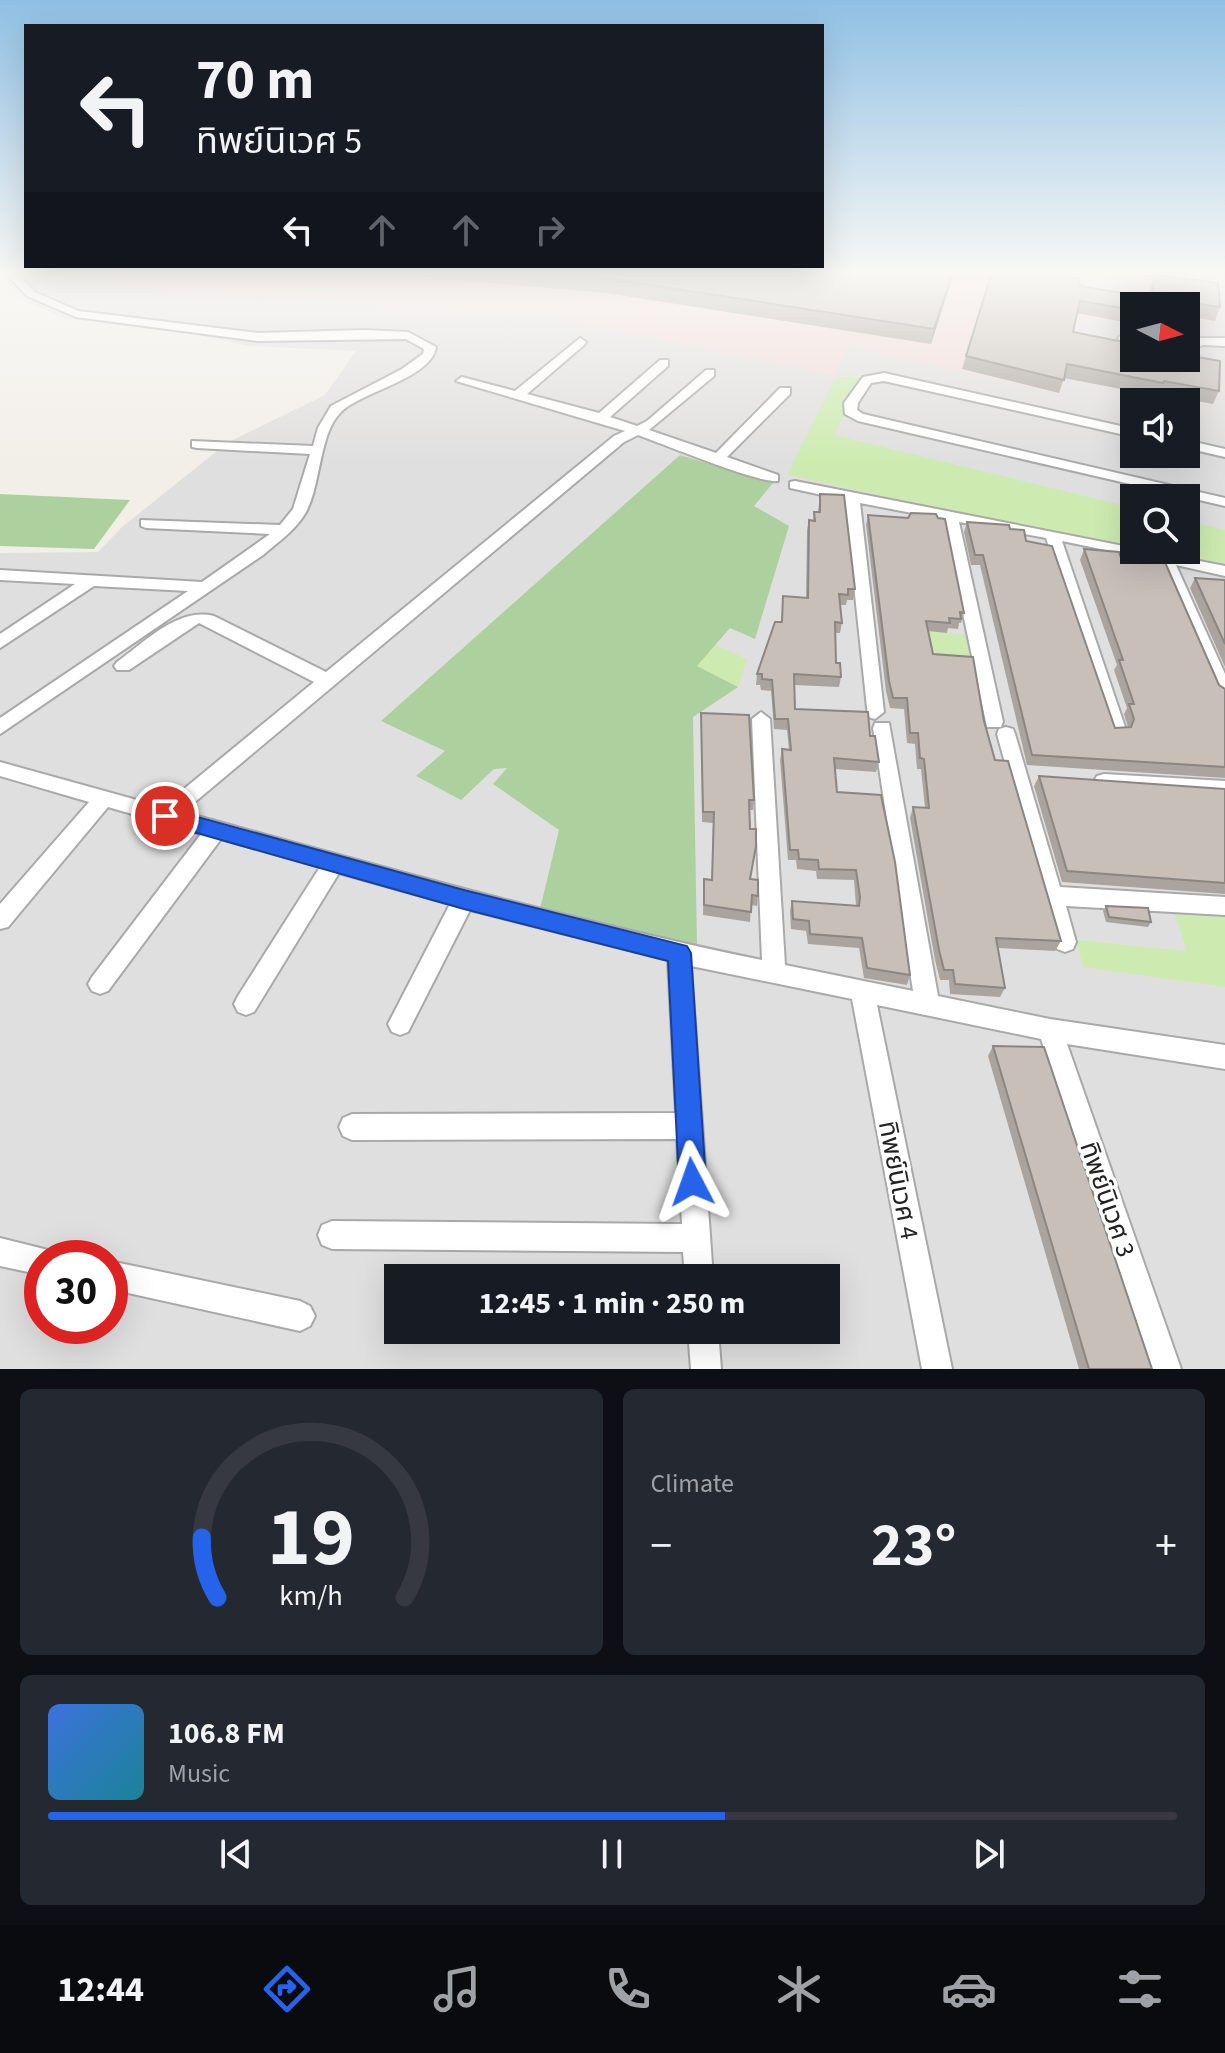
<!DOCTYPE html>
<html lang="en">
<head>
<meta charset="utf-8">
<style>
	body { margin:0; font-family:"Source Sans 3","Noto Sans Thai",sans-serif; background:#242831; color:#f1f3f6; height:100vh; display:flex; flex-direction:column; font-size:30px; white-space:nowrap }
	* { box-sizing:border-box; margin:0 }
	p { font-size:26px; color:#9ea1a6 }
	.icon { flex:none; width:44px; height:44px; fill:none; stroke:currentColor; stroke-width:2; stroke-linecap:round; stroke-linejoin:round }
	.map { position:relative; height:1369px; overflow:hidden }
	.side { display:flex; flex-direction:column; gap:20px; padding:20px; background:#0d0f14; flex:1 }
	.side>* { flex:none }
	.hud { position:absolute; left:24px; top:24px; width:800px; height:244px; border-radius:0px; box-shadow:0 8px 32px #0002; background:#171b24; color:#f1f3f6; overflow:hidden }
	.needle { width:52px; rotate:96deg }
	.tools { position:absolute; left:1120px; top:292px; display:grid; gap:16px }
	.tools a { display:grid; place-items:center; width:80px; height:80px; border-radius:0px; background:#171b24; box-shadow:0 8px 32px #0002; font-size:40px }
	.speed { position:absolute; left:24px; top:1240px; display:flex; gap:16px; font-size:40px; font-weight:700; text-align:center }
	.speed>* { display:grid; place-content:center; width:104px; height:104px; border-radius:50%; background:#171b24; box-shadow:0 8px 32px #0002; line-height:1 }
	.speed .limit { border:12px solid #d22; background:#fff; color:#111 }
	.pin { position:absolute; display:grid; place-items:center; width:68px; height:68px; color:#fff; margin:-34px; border:4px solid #fff; border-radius:50%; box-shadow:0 2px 8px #0007 }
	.me { position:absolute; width:88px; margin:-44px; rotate:356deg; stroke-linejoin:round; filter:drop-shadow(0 0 6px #0008) }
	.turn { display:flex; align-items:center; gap:28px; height:168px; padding:0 40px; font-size:36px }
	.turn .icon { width:104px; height:104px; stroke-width:2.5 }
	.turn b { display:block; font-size:56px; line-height:68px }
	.lanes { display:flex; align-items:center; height:76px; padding:0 40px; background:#0003; justify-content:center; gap:40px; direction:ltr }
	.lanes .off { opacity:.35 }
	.big { font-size:60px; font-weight:700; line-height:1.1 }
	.side .tile { flex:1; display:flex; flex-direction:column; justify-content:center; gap:12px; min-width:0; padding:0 28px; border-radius:12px; background:#242831 }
	.side .dial { align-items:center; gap:0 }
	.dial svg { height:208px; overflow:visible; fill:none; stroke:#363941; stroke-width:7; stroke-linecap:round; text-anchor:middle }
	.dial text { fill:#f1f3f6; stroke:none }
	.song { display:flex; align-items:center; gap:24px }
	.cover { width:96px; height:96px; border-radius:12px; background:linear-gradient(135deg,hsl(220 70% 55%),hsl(190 70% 35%)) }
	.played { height:8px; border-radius:4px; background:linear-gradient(90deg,#2563eb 60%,#363941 60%) }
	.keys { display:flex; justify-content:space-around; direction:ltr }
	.heat { display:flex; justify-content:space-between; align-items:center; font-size:44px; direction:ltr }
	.side .tiles { flex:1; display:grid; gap:20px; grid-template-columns:1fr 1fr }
	.tile:last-child { grid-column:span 2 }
	.trip { position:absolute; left:384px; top:1264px; width:456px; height:80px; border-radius:0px; background:#171b24; box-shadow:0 8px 32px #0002; font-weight:700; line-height:80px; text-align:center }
	.menu { display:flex; height:128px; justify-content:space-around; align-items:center; background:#090b0e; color:#9ea1a6 }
	.menu .icon { width:56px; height:56px }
	.menu .active { color:#2563eb }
	.menu b { font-size:36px; color:#f1f3f6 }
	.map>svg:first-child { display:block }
	.residential { fill:#e0dfdf; fill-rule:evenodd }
	.commercial { fill:#f2dad9 }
	.grass { fill:#cdebb0 }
	.forest { fill:#add19e }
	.parking { fill:#e2e2e2 }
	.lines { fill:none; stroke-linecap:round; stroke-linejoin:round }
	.minor-casing { stroke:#a9a9a9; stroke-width:4 }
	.minor { fill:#fff; fill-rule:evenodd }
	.wall { fill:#aba49e }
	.shaded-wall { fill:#8b8681 }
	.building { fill:#c7bfb8; stroke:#8b8681; stroke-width:2 }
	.route { fill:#2563eb; stroke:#184099; stroke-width:2 }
	.labels { text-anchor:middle; stroke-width:7; stroke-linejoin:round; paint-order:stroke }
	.near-street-label { font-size:26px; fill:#222; stroke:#fff }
</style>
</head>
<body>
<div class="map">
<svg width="1225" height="1369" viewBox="0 0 1225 1369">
	<rect width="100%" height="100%" fill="#f2efe9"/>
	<path class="residential" d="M 0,271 L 1225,271 L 1225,1369 L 0,1369 L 0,553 L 98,552 L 122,527 L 227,443 L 325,395 L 356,351 L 249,346 L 167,328 L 64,318 L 31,303 ZM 1134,306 L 1186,306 L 1186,358 L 1134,358 ZM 1134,402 L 1186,402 L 1186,454 L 1134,454 ZM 1134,498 L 1186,498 L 1186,550 L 1134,550 ZM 42,1258 L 110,1258 L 110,1326 L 42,1326 ZM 398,1278 L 826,1278 L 826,1330 L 398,1330 Z"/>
	<path class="commercial" d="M 94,271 L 1168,271 L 1166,285 L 1215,292 L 1217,323 L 1186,318 L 1186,306 L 1134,306 L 1134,324 L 1081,314 L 1067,376 L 1059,393 L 849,346 L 834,375 L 556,318 L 557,313 L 471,311 L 74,283 Z"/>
	<path class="grass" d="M 836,377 L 857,377 L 862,380 L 834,435 L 1134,508 L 1134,545 L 1024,527 L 787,475 Z
		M 1186,520 L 1225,530 L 1225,566 L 1157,550 L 1186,550 Z
		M 925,631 L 968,635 L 975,665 L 929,661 Z
		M 715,645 L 747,659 L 738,687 L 696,666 Z
		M 1175,914 L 1225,917 L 1225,987 L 1083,967 L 1076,940 L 1187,951 Z"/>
	<path class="forest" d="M 680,455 L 773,483 L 754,506 L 789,526 L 755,639 L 730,628 L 697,666 L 738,687 L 693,717 L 697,945 L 540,909 L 559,830 L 493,784 L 507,768 L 494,769 L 461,800 L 416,776 L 445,751 L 381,721 Z
		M 0,494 L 130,500 L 94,549 L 0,546 Z"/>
	<path class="parking" d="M 1075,271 L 1143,271 L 1146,286 L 1141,305 L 1071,308 L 980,294 L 981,279 L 1078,287 Z"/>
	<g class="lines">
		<g class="minor-casing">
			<path id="minor" d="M 4,271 L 15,271 L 35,292 L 78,311 L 258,333 L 364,330 L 408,332 L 436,347 C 432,378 361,392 341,412 C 319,433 321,485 306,512 C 296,530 278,542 263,555 L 0,734 L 0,718 L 188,591 L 94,586 L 0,648 L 0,634 L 75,584 L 0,580 L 0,570 L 202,582 L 270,534 L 146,528 L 141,526 L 141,520 L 280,525 L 293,509 L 310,454 L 197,448 L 192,447 L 192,441 L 313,446 L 318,428 L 331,406 L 402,369 L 423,354 L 424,349 L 406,339 L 258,341 L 76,317 L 27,296 Z
				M 1124,334 L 1134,336 L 1134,344 L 1120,341 L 1118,338 Z
				M 580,338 L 586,342 L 584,345 L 527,394 L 599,413 L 660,360 L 668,360 L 668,366 L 610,417 L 637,426 L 647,421 L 706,370 L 714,370 L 714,376 L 649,430 L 716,453 L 780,388 L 790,388 L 790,394 L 727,457 L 778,475 L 778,481 C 760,484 663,444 638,435 L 624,442 L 183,812 C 375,865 567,920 762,960 L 752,719 L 761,712 L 770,719 L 785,965 L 913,991 L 873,728 L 875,723 L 889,723 L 938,996 L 1050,1019 L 1225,1045 L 1225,1069 L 1067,1044 L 1181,1369 L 1151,1369 L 1041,1039 L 877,1005 L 952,1369 L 922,1369 L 852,999 L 691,966 L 713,1278 L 685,1278 L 683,1252 L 332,1249 L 322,1245 L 318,1235 L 322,1225 L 332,1221 L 682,1224 L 677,1139 L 352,1140 L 343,1136 L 339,1127 L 343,1118 L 352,1114 L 676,1113 L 668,960 L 470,910 L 408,1032 L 400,1035 L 392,1032 L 388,1024 L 450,904 L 339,873 L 254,1012 L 246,1015 L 238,1012 L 234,1004 L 238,996 L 320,867 L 221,839 L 108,991 L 100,994 L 92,991 L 88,984 L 92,977 L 201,834 L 108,807 L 8,927 L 0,929 L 0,904 L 89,802 L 0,776 L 0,762 L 162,807 L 314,682 L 199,623 L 129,670 L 117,670 L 114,666 L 117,662 C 145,642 178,607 214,616 L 326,672 L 614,436 L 625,431 L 456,381 L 462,377 L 515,391 Z
				M 1198,338 L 1225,338 L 1225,346 L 1203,345 L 1186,350 L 1186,342 Z
				M 884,373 L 1134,429 L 1134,437 L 884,381 L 871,383 L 858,403 L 857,410 L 863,414 L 1225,498 L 1225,506 L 858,421 L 845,414 L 844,403 L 863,377 Z
				M 1186,440 L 1225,449 L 1225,457 L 1186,448 Z
				M 795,481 L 1225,566 L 1225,576 L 1176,565 L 1225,674 L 1225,700 L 1216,694 L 1159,561 L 1062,541 L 1126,730 L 1124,735 L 1110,735 L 1046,538 L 959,522 L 1003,722 L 1001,727 L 987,727 L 943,519 L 860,503 L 884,712 L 875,719 L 868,717 L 845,500 L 790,488 L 790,482 Z
				M 1006,727 L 1013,729 L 1015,734 L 1060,887 L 1225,897 L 1225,915 L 1066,906 L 1076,942 L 1073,949 L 1065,952 L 1057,949 L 997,734 L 999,729 Z
				M 1104,774 L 1225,781 L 1225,797 L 1104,788 L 1097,786 L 1094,781 L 1097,776 Z
				M 0,1238 L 52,1251 L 55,1258 L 42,1258 L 42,1275 L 0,1266 Z
				M 110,1261 L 300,1301 L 310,1306 L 315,1316 L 310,1326 L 300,1331 L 110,1289 Z
				M 688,1330 L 718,1330 L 721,1369 L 691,1369 Z"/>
		</g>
		<use href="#minor" class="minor"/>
	</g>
	<path class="wall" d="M 295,271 L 953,271 L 931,344 L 606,293 L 468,281 Z
		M 986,271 L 1076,271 L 1080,286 L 1149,298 L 1150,288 L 1155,275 L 1220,307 L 1215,321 L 1186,316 L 1186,306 L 1134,306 L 1134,324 L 1077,313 L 1073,332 L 1219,391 L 1213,404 L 1159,394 L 1157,396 L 1064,378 L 1059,393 L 962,369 L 988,286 Z
		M 820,494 L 855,589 L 853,600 L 847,600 L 846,605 L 840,605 L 842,623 L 840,633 L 835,633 L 836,663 L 841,677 L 839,687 L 794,685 L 795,709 L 870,736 L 879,762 L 876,772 L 835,769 L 837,792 L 910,975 L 907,985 L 864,978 L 859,948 L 808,944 L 806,931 L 791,929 L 790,911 L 792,901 L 856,906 L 854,880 L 817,879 L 816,871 L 797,869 L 796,860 L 788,860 L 780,760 L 782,749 L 789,750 L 787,730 L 774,729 L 771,691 L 761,690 L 760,685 L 756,685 L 757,674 L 781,622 L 783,596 L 806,598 L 807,530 L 809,520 L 813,521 L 814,512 L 818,512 Z
		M 868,515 L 964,613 L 961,623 L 959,623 L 958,629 L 948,628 L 947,633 L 928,631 L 933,654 L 984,721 L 995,760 L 1061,941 L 1055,951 L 998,948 L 1005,988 L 1000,997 L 950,994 L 949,980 L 940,980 L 935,960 L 910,818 L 913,807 L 925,808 L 921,769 L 917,769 L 915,744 L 907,743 L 904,709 L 890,708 L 886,691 L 866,525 Z
		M 967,522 L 1010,529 L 1026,541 L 1115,728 L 1128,727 L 1124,714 L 1127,708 L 1114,670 L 1117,665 L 1080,560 L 1084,549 L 1121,558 L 1219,685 L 1225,689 L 1225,778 L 1027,765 L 980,565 L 971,565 L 964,532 Z
		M 1195,578 L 1225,580 L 1225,667 L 1190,588 Z
		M 701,713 L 754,800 L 753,810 L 750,810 L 751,879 L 758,896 L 757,906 L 751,905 L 750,922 L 703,915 L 704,879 L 712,880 L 713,823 L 702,822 Z
		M 1039,776 L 1225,789 L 1225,894 L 1062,882 L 1034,786 Z
		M 1106,906 L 1151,922 L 1148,927 L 1106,922 L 1103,911 Z
		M 993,1046 L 1152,1369 L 1079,1369 L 988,1056 Z"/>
	<path class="shaded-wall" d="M 953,271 L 951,282 L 931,344 L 934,329 Z"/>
	<path class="building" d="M 525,271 L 953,271 L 934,329 L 606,278 Z
		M 990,271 L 1076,271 L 1080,286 L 1152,298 L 1149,306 L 1134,306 L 1134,310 L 1080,301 L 1073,332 L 1134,344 L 1134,358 L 1186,358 L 1186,355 L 1220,361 L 1219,391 L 1164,381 L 1163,383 L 1067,364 L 1064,380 L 966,356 L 991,275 Z
		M 1155,275 L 1218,283 L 1220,307 L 1152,297 Z
		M 820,494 L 844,495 L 855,589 L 848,589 L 848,595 L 839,594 L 842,623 L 835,622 L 836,663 L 840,663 L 841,677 L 794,674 L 795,709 L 868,712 L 870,736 L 875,736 L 879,762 L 834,758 L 837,792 L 881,795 L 895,862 L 910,975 L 867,968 L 862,938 L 810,934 L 809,921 L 793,919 L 792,901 L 859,906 L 860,897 L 856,870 L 819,869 L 818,860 L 799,859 L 798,850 L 790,850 L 782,749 L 791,750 L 788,719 L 775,719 L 772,680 L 762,679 L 762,674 L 757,674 L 775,622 L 782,622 L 783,596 L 808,598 L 809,520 L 815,521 L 814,512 L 820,512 Z
		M 911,513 L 936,514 L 938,518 L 945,519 L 964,613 L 960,612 L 961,619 L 949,618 L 950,623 L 926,621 L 933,654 L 973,657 L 984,721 L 995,760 L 1008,761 L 1061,941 L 996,938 L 1005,988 L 955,984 L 953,970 L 944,970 L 939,950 L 913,807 L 929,808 L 924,759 L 920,758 L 918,733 L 910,733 L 907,698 L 893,698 L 889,681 L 868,515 L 908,518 Z
		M 967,522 L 1009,525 L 1010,529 L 1024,530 L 1026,541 L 1052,546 L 1115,728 L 1131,727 L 1134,719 L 1129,704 L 1134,704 L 1119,660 L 1123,660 L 1084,549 L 1119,552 L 1121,558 L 1164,560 L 1219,685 L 1225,689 L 1225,767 L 1032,755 L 983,555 L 975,555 Z
		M 1195,578 L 1225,580 L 1225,644 Z
		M 701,713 L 749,715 L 754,800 L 749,800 L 750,829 L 756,829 L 756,846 L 750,879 L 758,880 L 758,896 L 752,895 L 751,912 L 704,905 L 704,879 L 712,880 L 714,812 L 703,812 Z
		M 1039,776 L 1225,789 L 1225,883 L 1067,871 Z
		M 1106,906 L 1148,908 L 1151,922 L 1109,917 Z
		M 993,1046 L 1044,1047 L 1152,1369 L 1089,1369 Z"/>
	<linearGradient id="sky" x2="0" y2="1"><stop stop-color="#8fc0e4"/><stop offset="0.59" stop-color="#f9f8f5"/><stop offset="1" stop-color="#f9f8f5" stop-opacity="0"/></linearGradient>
	<rect width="1225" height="463" fill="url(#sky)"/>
	<path class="route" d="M 165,808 L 464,890 L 687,946 L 691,953 L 706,1182 L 702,1192 L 692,1196 L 683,1192 L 679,1182 L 668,961 L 464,909 L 158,822 L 155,816 L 158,810 Z"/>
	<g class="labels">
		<g class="near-street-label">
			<text transform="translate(899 1180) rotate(79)" y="9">ทิพย์นิเวศ 4</text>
			<text transform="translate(1108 1199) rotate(71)" y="9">ทิพย์นิเวศ 3</text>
		</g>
	</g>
</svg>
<div class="tools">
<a><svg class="needle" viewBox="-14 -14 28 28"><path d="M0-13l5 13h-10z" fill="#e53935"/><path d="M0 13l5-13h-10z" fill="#9ea1a6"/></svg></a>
<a><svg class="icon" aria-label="sound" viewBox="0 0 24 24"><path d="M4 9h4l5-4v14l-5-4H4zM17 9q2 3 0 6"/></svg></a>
<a><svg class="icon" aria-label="search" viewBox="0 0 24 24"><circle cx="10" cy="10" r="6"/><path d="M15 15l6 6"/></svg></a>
</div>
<div class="speed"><div class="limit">30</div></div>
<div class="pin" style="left:165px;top:816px;background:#d93025"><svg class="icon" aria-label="arrive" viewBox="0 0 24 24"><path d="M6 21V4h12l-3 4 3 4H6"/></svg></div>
<svg class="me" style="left:692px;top:1182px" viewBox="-20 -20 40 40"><path d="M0-17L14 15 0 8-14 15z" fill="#2563eb" stroke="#fff" stroke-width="4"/></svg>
<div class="trip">12:45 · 1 min · 250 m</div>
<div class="hud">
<div class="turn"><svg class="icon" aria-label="left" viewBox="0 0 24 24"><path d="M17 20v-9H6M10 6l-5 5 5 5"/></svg><div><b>70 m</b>ทิพย์นิเวศ 5</div></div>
<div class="lanes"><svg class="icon" aria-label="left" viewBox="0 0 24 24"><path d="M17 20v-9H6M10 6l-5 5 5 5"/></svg><svg class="icon off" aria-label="ahead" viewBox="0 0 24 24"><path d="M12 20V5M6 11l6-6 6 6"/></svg><svg class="icon off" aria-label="ahead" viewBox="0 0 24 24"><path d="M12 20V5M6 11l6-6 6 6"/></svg><svg class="icon off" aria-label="right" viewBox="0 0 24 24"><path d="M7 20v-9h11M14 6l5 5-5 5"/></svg></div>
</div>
</div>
<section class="side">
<div class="tiles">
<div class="tile dial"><svg viewBox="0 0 100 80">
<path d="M14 69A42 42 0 1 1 86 69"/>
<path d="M14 69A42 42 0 0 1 8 46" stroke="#2563eb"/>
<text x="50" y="56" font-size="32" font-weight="700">19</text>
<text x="50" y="72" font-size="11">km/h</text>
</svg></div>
<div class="tile"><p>Climate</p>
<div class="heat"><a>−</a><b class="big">23°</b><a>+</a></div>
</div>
<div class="tile">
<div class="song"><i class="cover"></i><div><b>106.8 FM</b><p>Music</p></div></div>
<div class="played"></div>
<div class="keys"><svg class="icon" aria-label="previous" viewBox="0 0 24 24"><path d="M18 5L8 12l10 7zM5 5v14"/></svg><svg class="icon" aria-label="pause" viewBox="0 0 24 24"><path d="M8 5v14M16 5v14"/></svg><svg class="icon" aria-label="next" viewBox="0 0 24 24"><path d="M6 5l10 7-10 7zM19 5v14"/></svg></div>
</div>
</div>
</section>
<nav class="menu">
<b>12:44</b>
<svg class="icon active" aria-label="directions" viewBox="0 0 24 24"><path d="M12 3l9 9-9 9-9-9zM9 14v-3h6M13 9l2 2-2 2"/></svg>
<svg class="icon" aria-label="music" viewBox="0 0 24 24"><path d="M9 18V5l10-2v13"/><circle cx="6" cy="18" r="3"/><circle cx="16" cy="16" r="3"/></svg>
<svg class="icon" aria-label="phone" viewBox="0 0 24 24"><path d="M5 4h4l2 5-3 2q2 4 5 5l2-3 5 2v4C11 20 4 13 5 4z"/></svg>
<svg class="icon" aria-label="climate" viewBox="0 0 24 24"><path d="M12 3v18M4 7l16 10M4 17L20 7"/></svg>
<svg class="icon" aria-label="car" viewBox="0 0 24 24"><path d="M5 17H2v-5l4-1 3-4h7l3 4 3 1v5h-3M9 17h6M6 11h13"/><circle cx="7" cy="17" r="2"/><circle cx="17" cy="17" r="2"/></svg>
<svg class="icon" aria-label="filters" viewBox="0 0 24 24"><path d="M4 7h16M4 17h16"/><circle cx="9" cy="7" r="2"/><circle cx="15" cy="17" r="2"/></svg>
</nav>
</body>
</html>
